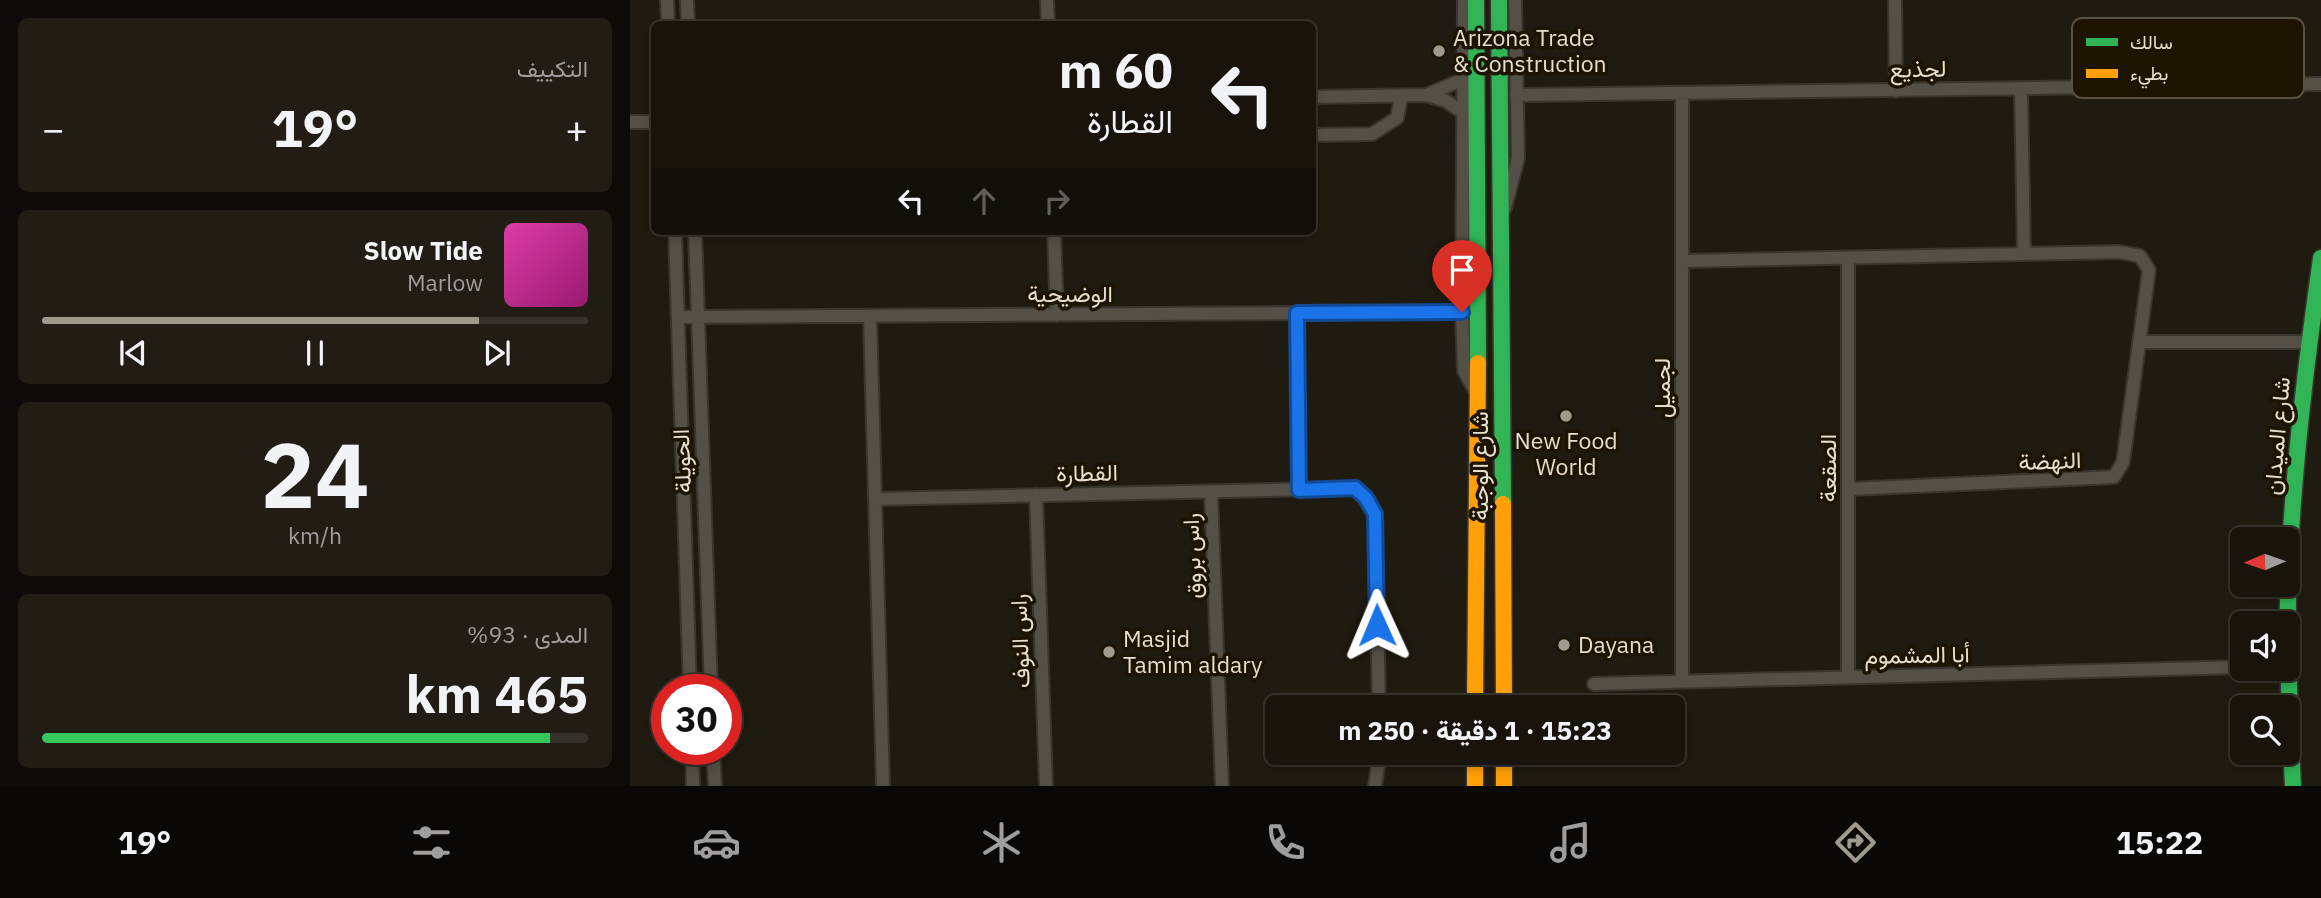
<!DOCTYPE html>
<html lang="ar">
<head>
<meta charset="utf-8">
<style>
	body { margin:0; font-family:"IBM Plex Sans",Vazirmatn,sans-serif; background:#211d15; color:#f1f3f6; direction:rtl; height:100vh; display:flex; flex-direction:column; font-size:26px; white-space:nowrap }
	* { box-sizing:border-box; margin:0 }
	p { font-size:23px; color:#9f9e9d }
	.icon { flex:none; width:38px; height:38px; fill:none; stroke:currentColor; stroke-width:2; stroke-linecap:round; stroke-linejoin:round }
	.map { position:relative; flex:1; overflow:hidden; direction:ltr }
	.drawer { display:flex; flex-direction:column; gap:18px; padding:18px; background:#0d0b07; width:630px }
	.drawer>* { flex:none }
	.hud { position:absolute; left:21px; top:21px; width:665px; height:214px; border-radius:10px; box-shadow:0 4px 10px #0003,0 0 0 2px #36332d; direction:rtl; background:#18140c; color:#f1f3f6; overflow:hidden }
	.needle { width:46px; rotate:268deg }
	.fabs { position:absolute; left:1600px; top:527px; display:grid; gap:14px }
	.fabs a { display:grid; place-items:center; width:70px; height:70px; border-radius:10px; background:#18140c; box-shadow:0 4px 10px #0003,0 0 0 2px #36332d; font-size:35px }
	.speed { position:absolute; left:21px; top:674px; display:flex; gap:14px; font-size:35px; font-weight:700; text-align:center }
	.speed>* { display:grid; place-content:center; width:91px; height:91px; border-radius:50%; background:#18140c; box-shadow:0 4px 10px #0003,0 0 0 2px #36332d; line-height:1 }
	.speed .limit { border:10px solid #d22; background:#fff; color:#111 }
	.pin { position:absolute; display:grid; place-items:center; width:60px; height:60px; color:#fff; margin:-72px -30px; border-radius:50% 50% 50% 0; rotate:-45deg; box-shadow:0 0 7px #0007 }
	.pin .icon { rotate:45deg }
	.me { position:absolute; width:77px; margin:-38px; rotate:359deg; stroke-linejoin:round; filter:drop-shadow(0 0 5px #0008) }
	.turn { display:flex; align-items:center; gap:24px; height:147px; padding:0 28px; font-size:32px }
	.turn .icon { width:91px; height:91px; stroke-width:2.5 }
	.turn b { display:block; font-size:49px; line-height:60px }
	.lanes { display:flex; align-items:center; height:66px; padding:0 28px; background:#0003; justify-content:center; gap:35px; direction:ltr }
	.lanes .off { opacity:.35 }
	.big { font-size:52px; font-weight:800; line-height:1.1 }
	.drawer .tile { flex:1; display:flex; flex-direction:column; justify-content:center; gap:10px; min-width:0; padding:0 24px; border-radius:10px; background:#211d15 }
	.drawer .dial { align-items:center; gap:0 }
	.dial b { font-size:91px; line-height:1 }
	.song { display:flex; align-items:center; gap:21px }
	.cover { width:84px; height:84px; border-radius:10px; background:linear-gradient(135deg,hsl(320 70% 55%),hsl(320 70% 35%)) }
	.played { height:7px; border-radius:4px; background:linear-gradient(90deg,#a09a8e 80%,#36332d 80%) }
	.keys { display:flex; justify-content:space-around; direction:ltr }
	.heat { display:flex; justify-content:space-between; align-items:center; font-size:38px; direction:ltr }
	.charge { height:10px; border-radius:5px; background:linear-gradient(90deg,#34c759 93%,#36332d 0) }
	.trip { position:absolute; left:635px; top:695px; width:420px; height:70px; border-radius:10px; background:#18140c; box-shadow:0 4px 10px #0003,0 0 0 2px #36332d; font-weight:800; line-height:70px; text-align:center; direction:rtl }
	.tabs { display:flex; height:112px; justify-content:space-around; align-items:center; background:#0a0805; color:#9f9e9d }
	.tabs .icon { width:49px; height:49px }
	.tabs .active { color:#a09a8e }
	.tabs b { font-size:32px; color:#f1f3f6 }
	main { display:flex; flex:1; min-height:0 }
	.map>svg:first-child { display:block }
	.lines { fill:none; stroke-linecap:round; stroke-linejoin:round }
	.street-casing { stroke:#3a352e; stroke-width:16 }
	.fast-casing { stroke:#3a352e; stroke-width:19 }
	.slow-casing { stroke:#3a352e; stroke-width:19 }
	.street { stroke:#545046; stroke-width:12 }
	.fast { stroke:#30b455; stroke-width:16 }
	.slow { stroke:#ff9f0a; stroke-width:16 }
	.route-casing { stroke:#114b97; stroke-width:18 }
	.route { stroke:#1a73e8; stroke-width:12 }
	.poi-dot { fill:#a09a8e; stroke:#1d1402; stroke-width:2.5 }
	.labels { text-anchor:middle; stroke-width:7; stroke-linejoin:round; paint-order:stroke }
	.poi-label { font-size:23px; fill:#e5dfd2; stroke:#1d1402; text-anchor:start }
	.street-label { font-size:23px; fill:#e5dfd2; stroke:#1d1402 }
	.key { fill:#1d1402; stroke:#595140; stroke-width:2 }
	.key-label { font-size:19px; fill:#e5dfd2 }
</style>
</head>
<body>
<main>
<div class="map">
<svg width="1691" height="786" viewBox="0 0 1691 786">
	<rect width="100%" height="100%" fill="#201b10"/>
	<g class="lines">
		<g class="street-casing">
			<path id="street" d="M 37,0 L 38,24
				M 57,0 L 58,24
				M 417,0 L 418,24
				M 834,0 L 832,312 L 834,371 L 846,392
				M 1265,0 L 1266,91
				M 1391,89 L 1394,254
				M 797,95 L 816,101 L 834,113
				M 886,95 L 1691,84
				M 682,97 L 796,95 L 834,79
				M 0,122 L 24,122
				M 682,135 L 742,134 L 767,118 L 771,98
				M 875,208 L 888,158 L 885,0
				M 45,231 L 60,690
				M 65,231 L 81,690
				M 424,231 L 427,315
				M 1053,261 L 1490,252 L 1510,256 L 1519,270 L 1493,462 L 1484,477 L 1219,489
				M 667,313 L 669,490
				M 240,316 L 253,786
				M 48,317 L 832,312
				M 1509,342 L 1679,342
				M 581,492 L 592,786
				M 406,495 L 416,786
				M 245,499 L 725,488 L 736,498 L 745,515 L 749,707
				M 1218,677 L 1218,258
				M 1052,682 L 1052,94
				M 964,684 L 1612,667
				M 62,749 L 63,786
				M 83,749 L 85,786
				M 745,786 L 750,752"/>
		</g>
		<g class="fast-casing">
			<path id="fast" d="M 846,0 L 848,363
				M 869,0 L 873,504
				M 1663,786 C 1660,724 1657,661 1658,599 C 1661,485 1675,371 1691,258"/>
		</g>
		<g class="slow-casing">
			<path id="slow" d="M 873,504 L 874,707
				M 845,707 L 848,363
				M 845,752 L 845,786
				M 874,752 L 874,786"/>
		</g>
		<use href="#street" class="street"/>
		<use href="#fast" class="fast"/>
		<use href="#slow" class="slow"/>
	</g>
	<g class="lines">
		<g class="route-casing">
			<path id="route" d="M 747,625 L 745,514 L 736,498 L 725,488 L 669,490 L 667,313 L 832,312"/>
		</g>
		<use href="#route" class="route"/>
	</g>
	<g class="poi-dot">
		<circle cx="809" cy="51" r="7"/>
		<circle cx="936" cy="416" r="7"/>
		<circle cx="934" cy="645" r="7"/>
		<circle cx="479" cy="652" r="7"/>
	</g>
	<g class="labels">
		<g class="poi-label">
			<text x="823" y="46">Arizona Trade<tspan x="823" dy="26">&amp; Construction</tspan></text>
			<text x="936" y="449" text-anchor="middle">New Food<tspan x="936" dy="26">World</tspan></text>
			<text x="493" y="647">Masjid<tspan x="493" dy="26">Tamim aldary</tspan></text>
			<text x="948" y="653">Dayana</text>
		</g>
		<g class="street-label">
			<text transform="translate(1288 69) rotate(-1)" y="8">لجذيع</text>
			<text x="440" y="302">الوضيحية</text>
			<text transform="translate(1032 388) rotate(-90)" y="8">لجميل</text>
			<text transform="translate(1647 436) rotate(-85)" y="8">شارع الميدان</text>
			<text transform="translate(52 461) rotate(-92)" y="8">الحويلة</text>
			<text transform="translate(1420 461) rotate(-2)" y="8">النهضة</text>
			<text transform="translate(850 466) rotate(-90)" y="8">شارع الوجبة</text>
			<text transform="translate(1198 468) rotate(-90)" y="8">الصقعة</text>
			<text transform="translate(457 473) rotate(-1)" y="8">القطارة</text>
			<text transform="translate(562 556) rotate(-92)" y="8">راس بروق</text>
			<text transform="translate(390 641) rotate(-92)" y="8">راس النوف</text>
			<text transform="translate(1287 655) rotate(-1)" y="8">أبا المشموم</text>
		</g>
	</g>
	<rect x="1442" y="18" width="232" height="80" rx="10" class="key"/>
	<rect x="1456" y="38" width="32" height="8" fill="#30b455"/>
	<rect x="1456" y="69" width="32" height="9" fill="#ff9f0a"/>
	<g class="key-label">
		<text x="1500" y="49">سالك</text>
		<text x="1500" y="80">بطيء</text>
	</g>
</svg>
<div class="fabs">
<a><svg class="needle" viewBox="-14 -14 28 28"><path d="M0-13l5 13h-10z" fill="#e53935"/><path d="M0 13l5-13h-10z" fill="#9f9e9d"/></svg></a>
<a><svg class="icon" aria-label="sound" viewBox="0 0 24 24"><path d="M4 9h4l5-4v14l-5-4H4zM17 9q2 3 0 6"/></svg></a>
<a><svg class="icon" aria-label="search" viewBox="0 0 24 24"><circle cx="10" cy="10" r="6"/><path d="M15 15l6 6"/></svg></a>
</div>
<div class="speed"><div class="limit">30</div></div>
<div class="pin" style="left:832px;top:312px;background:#d93025"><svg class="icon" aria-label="arrive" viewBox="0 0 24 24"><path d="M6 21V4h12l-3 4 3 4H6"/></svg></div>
<svg class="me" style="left:747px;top:625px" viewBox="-20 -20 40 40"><path d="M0-17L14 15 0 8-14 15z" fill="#1a73e8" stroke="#fff" stroke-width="4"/></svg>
<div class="trip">15:23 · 1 دقيقة · 250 m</div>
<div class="hud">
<div class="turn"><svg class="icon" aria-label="left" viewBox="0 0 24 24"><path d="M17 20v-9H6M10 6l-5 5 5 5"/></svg><div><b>60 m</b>القطارة</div></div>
<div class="lanes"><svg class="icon" aria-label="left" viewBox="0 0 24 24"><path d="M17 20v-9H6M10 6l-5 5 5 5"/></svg><svg class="icon off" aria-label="ahead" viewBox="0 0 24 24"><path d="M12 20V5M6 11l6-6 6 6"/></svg><svg class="icon off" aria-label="right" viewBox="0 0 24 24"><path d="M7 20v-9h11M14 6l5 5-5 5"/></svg></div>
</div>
</div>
<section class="drawer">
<div class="tile"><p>التكييف</p>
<div class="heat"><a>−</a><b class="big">19°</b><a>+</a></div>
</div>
<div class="tile">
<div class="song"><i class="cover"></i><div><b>Slow Tide</b><p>Marlow</p></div></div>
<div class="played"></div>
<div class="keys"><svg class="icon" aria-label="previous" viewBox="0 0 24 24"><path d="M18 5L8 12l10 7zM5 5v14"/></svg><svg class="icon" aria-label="pause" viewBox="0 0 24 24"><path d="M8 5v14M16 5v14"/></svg><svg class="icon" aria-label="next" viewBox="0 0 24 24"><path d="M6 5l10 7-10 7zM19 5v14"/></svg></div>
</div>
<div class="tile dial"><b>24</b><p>km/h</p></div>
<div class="tile"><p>المدى · 93%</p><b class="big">465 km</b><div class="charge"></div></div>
</section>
</main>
<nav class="tabs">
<b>15:22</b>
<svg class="icon active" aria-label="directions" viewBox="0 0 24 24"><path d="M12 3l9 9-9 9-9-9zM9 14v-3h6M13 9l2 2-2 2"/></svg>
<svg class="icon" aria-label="music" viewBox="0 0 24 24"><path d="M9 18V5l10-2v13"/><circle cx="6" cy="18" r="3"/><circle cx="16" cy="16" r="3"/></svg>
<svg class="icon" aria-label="phone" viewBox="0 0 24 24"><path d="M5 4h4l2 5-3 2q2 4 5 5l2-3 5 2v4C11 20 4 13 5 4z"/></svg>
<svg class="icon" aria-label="climate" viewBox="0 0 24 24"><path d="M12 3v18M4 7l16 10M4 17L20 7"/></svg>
<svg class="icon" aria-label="car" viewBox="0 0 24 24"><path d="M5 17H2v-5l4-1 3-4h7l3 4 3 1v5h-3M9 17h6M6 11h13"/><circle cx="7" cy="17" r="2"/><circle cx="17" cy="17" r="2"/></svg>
<svg class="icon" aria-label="filters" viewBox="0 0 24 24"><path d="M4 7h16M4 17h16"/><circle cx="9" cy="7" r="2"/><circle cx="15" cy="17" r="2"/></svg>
<b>19°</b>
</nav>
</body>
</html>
